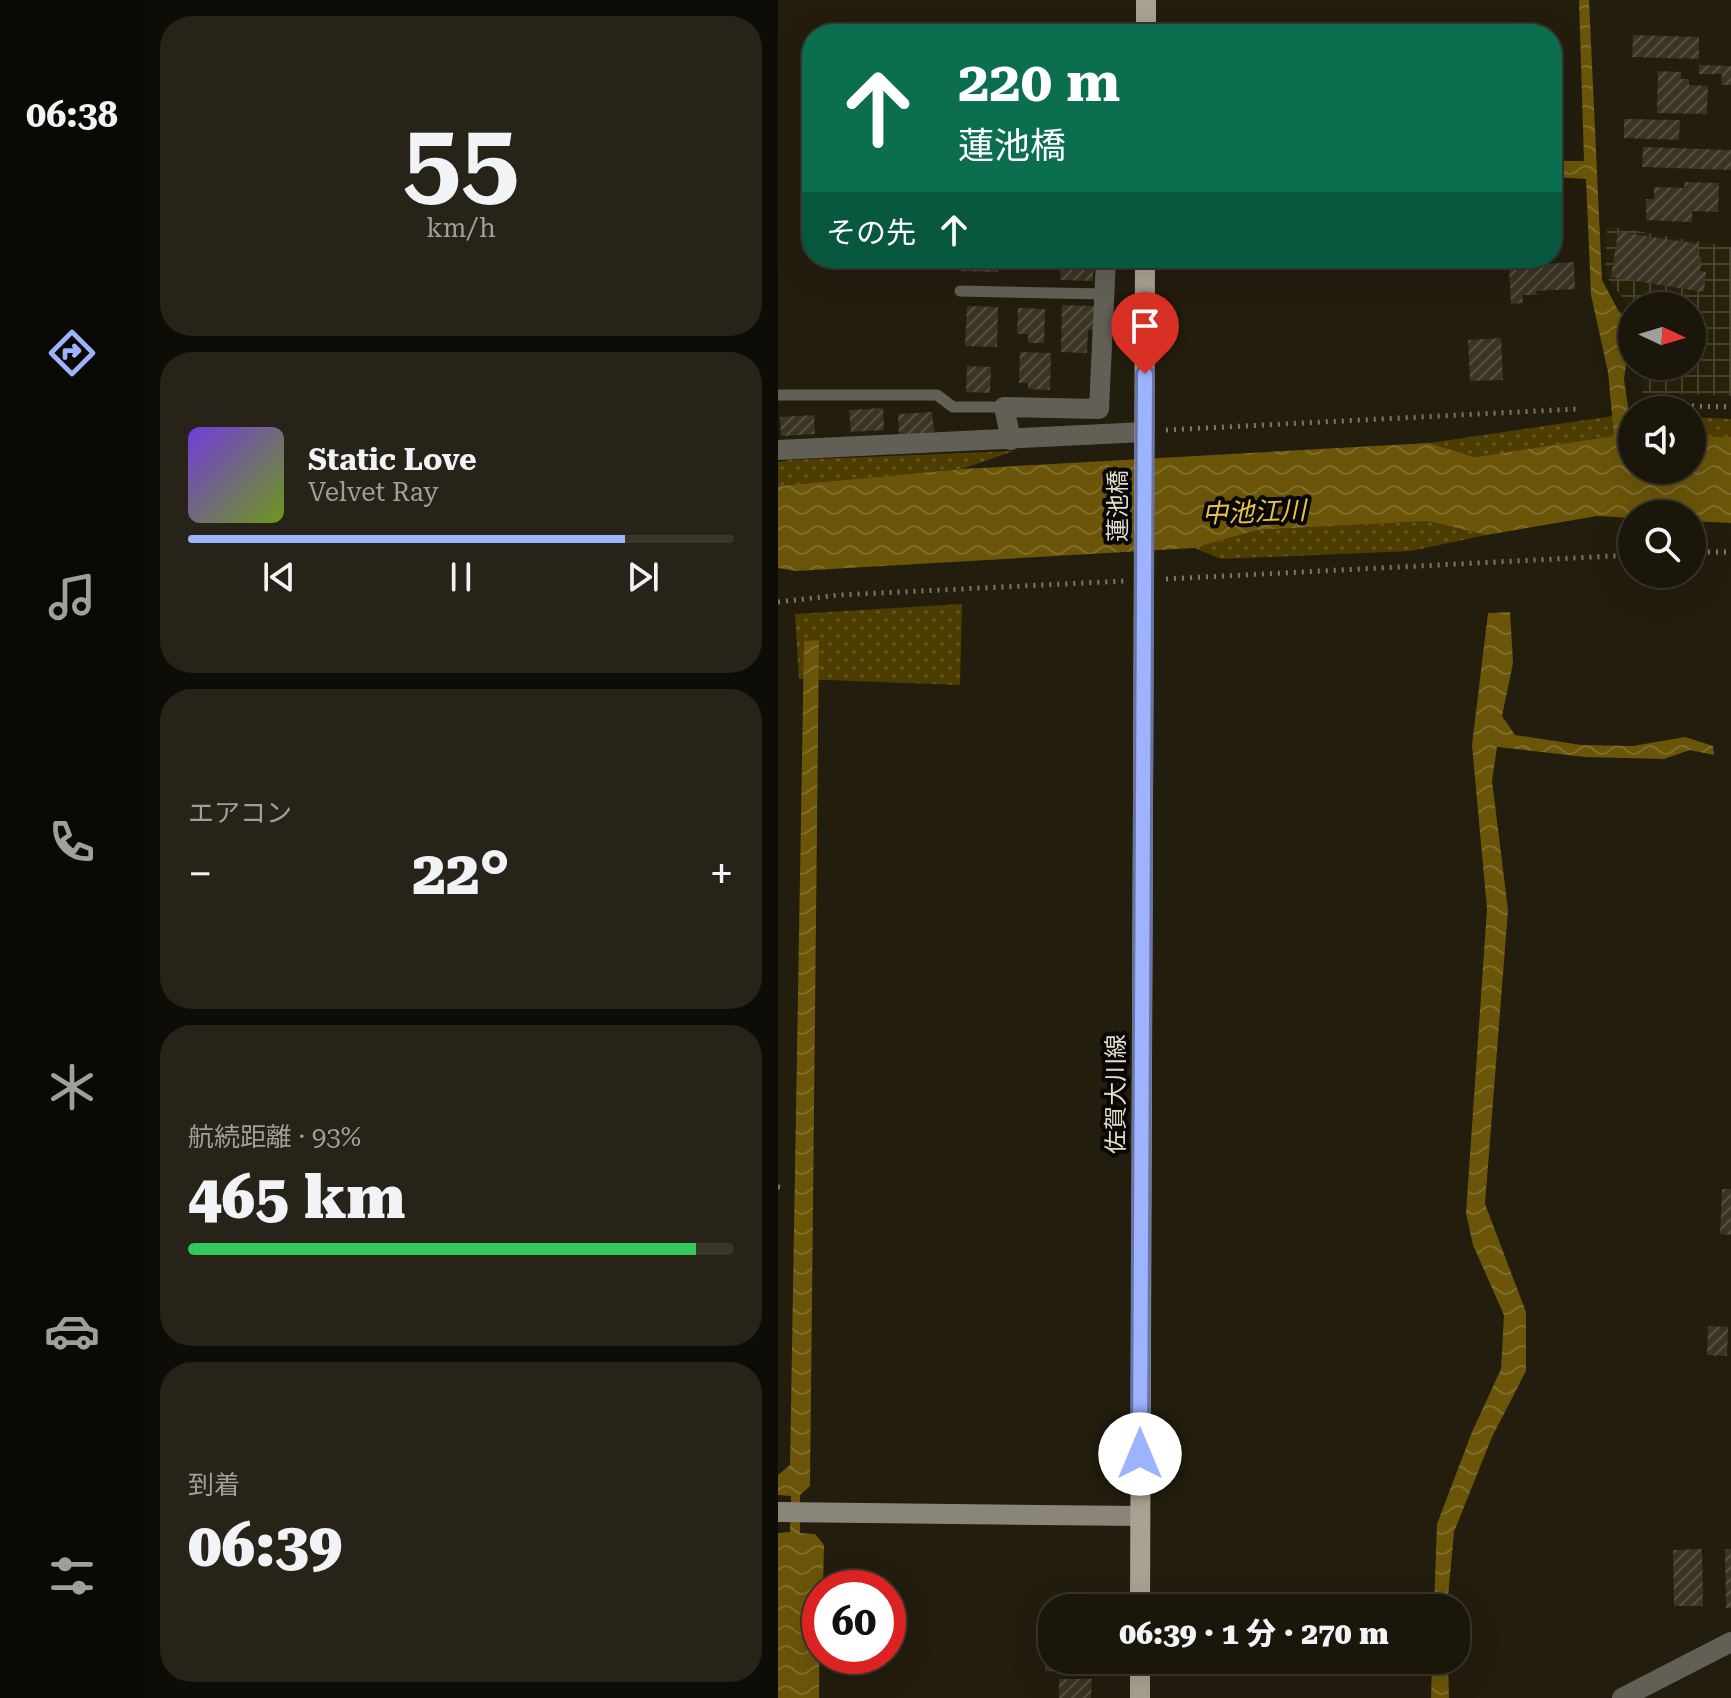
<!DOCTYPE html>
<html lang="ja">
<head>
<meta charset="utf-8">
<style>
	body { margin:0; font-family:"Roboto Serif","Noto Sans JP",serif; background:#272318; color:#f1f3f6; height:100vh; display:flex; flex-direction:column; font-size:30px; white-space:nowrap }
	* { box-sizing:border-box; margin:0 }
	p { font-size:26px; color:#9f9f9c }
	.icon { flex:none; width:44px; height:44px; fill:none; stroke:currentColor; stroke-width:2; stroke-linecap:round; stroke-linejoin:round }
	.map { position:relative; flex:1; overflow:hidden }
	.details { display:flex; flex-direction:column; gap:16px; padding:16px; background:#0e0c06; width:634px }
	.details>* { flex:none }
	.guide { position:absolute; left:24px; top:24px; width:760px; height:244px; border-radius:32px; box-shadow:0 8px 32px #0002,0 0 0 2px #38352b; background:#0b6e4f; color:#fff; overflow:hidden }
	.needle { width:52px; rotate:94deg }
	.fabs { position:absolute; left:840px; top:292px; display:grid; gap:16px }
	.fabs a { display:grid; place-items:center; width:88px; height:88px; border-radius:50%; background:#1a160a; box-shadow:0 8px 32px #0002,0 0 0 2px #38352b; font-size:40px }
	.speed { position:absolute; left:24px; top:1570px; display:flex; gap:16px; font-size:40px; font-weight:700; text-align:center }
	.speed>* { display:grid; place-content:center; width:104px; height:104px; border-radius:50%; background:#1a160a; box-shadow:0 8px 32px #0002,0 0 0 2px #38352b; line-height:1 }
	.speed .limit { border:12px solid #d22; background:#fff; color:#111 }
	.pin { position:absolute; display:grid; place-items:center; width:68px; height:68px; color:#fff; margin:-82px -34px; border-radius:50% 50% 50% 0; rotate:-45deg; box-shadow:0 0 8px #0007 }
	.pin .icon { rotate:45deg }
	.me { position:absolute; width:88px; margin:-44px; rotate:0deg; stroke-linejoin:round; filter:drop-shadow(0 0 6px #0008) }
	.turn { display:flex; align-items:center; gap:28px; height:168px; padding:0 24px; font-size:36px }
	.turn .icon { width:104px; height:104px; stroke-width:2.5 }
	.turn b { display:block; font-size:56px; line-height:68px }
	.then { display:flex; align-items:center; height:76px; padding:0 24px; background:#0003; gap:16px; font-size:30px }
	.big { font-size:60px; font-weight:800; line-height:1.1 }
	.details .tile { flex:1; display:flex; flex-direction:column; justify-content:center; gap:12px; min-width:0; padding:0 28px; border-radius:32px; background:#272318 }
	.details .dial { align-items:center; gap:0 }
	.dial b { font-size:104px; line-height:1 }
	.song { display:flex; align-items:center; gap:24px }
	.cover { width:96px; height:96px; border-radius:12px; background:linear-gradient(135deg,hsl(260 70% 55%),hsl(80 70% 35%)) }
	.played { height:8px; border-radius:4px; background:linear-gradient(90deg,#9eb3fd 80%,#38352b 80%) }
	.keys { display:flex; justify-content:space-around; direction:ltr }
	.heat { display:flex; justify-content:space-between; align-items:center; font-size:44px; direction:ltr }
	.charge { height:12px; border-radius:6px; background:linear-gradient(90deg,#34c759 93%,#38352b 0) }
	.trip { position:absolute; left:260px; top:1594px; width:432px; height:80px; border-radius:32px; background:#1a160a; box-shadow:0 8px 32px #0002,0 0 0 2px #38352b; font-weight:800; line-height:80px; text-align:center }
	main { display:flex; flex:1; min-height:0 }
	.tab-bar { display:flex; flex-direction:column; width:144px; justify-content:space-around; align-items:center; background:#0a0904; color:#9f9f9c }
	.tab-bar .icon { width:56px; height:56px }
	.tab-bar .current { color:#9eb3fd }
	.tab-bar b { font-size:36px; color:#f1f3f6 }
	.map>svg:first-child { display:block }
	.industrial { fill:url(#industrial-grid) }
	.grass { fill:url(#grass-dots) }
	.water { fill:url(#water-waves) }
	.building { fill:url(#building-hatch) }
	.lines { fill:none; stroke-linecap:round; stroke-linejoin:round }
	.path { stroke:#7c786a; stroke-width:5; stroke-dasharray:2 6; stroke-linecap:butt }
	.lane { stroke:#625f57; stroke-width:11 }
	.street { stroke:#625f57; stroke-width:20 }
	.secondary { stroke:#898578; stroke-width:20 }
	.primary { stroke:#a8a291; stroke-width:20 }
	.route-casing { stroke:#6774a4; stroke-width:20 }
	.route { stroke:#9eb3fd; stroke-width:14 }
	.labels { text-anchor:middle; stroke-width:8; stroke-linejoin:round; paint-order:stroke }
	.street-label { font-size:24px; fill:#dfdcd1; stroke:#0a0703 }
	.water-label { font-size:26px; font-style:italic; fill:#e9c349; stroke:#0a0703 }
</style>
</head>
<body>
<main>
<nav class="tab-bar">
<b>06:38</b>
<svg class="icon current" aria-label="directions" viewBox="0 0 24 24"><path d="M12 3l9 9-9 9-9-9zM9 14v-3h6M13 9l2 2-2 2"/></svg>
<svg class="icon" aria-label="music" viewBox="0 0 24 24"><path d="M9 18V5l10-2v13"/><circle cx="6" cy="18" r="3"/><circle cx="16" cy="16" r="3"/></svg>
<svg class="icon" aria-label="phone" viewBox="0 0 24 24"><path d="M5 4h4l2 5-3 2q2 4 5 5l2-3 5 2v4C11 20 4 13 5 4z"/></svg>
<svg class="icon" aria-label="climate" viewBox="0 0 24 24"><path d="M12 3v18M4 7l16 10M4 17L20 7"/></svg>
<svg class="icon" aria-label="car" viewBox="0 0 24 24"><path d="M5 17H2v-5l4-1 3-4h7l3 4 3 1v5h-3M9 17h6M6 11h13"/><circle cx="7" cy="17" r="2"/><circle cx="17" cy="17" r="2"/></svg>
<svg class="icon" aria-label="filters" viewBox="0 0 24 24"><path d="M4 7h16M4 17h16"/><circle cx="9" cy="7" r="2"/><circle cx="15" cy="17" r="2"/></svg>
</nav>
<section class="details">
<div class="tile dial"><b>55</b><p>km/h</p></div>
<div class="tile">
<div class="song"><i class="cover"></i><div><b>Static Love</b><p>Velvet Ray</p></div></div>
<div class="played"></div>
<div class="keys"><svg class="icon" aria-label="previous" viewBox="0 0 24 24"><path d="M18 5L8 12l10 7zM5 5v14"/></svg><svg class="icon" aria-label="pause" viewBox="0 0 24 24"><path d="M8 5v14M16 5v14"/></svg><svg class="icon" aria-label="next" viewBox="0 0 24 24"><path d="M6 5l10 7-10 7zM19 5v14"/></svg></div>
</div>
<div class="tile"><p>エアコン</p>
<div class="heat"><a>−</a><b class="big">22°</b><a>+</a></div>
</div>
<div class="tile"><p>航続距離 · 93%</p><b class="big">465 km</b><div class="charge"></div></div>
<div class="tile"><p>到着</p><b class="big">06:39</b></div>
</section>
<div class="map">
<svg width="953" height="1698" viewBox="0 0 953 1698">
	<defs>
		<pattern id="industrial-grid" width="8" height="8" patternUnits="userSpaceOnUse" patternTransform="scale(2)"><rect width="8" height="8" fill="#29220a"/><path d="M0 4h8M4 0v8" fill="none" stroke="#48422d"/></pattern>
		<pattern id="grass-dots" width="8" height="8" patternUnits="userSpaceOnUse" patternTransform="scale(2)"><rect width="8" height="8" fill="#4e3d00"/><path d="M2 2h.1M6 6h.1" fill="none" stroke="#675824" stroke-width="1.8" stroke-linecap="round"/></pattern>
		<pattern id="water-waves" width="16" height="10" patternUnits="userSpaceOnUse" patternTransform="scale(2)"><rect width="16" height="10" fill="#6a5509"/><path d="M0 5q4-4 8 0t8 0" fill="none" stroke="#7f6d2c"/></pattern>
		<pattern id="building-hatch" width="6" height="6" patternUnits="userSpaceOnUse" patternTransform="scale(2)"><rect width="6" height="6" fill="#393423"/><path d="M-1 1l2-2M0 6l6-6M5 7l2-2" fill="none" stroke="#555142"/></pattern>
	</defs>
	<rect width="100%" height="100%" fill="#221d0d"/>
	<path class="industrial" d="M 829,226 L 953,247 L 953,396 L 864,393 L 864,366 L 914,366 L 914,306 L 854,306 L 854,310 L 827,275 Z"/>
	<path class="grass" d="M 835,416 L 837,436 L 697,457 L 651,443 Z
		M 914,417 L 953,419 L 953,437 L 914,436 Z
		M 236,451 L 184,469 L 0,486 L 0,462 L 12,460 Z
		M 650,521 L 708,535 L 633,551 L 443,559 L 416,548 L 479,530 Z
		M 184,604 L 182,685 L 21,679 L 17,614 Z"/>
	<path class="water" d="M 801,0 L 811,0 L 824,280 L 840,310 L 854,324 L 846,379 L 854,434 L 854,470 L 914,470 L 914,436 L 953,437 L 953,523 L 914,521 L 914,514 L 854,514 L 854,518 L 819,516 L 708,535 L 650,521 L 479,530 L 416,548 L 18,571 L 0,568 L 0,486 L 184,469 L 651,443 L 697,457 L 836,436 L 830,372 L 813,295 L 808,179 L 774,177 L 774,161 L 806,161 Z
		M 732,612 L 735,663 L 724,716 L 737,735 L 803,745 L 855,746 L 907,737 L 935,746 L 936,755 L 912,750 L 886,759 L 807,757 L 719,747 L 714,781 L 730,910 L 707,1204 L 748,1312 L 748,1371 L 714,1437 L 676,1532 L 669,1608 L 656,1608 L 659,1524 L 694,1432 L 723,1369 L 726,1315 L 695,1245 L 688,1213 L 709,909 L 694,745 L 710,613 Z
		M 41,640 L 32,1486 L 22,1495 L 22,1533 L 37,1534 L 46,1545 L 45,1588 L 42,1588 L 41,1698 L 0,1698 L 0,1533 L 12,1532 L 13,1496 L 0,1495 L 0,1475 L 12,1465 L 26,641 Z
		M 654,1660 L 670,1660 L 671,1698 L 653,1698 Z"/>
	<path class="building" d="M 855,35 L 921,37 L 921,59 L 854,57 Z
		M 921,65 L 953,66 L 953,85 L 943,85 L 944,74 L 921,74 Z
		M 880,71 L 903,72 L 903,79 L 911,79 L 911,85 L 930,86 L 929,114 L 879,113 Z
		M 846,119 L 902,120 L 901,140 L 846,138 Z
		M 865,147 L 953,150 L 953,170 L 864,167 Z
		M 907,182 L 941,183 L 940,212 L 914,211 L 914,222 L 868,220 L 868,199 L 876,199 L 876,187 L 906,188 Z
		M 840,232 L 921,244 L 919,256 L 924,257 L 922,271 L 928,272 L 926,292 L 833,277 Z
		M 184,258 L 220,258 L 220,272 L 184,271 Z
		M 283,258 L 316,258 L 315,281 L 282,280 Z
		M 796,262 L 797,289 L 758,291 L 759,295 L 744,295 L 745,303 L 733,304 L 731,267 Z
		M 284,305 L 317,306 L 316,330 L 310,330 L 309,353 L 283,352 Z
		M 189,306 L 220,307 L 219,347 L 187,346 Z
		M 240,308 L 267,309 L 266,343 L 250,343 L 250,334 L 239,334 Z
		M 723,338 L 725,380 L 692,381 L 690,340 Z
		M 242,352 L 273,353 L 272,390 L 250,389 L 250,383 L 241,383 Z
		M 189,366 L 213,367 L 212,393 L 188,392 Z
		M 105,408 L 106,430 L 73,432 L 71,410 Z
		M 154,412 L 156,432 L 121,435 L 120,414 Z
		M 36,415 L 37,434 L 3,436 L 2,417 Z
		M 944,1189 L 953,1189 L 953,1235 L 942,1234 Z
		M 930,1326 L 950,1327 L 949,1356 L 929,1355 Z
		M 924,1549 L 925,1606 L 896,1606 L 895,1550 Z
		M 947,1549 L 953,1549 L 953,1608 L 948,1608 Z
		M 269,1625 L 274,1625 L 274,1660 L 322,1660 L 322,1673 L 267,1671 Z
		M 281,1679 L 314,1679 L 313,1698 L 281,1698 Z"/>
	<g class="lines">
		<path class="path" d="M 874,405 L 953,407
			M 388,430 L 798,409
			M 914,552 L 953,552
			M 388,579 L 854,555
			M 0,602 L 61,595 L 346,581
			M 0,1187 L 6,1188"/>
		<path class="lane" d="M 182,291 L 326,294
			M 0,395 L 159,395 L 175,407 L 226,407"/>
		<path class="street" d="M 233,440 L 226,407 L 321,409 L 328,258
			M 0,450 L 366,432
			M 844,1698 L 953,1642"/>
		<path class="secondary" d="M 0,1512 L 362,1516"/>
		<path class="primary" d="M 368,34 L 368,0
			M 362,1608 L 367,258
			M 362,1698 L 362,1660"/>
	</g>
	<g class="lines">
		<g class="route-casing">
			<path id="route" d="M 362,1454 L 367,374"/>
		</g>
		<use href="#route" class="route"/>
	</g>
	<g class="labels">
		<g class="street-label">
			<text transform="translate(340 506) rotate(-90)" y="8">蓮池橋</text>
			<text transform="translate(338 1094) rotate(-90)" y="8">佐賀大川線</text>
		</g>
		<g class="water-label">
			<text transform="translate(476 512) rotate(-2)" y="9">中池江川</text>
		</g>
	</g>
</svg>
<div class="fabs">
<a><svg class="needle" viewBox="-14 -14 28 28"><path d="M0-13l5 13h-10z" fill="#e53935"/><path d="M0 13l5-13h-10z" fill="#9f9f9c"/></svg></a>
<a><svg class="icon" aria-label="sound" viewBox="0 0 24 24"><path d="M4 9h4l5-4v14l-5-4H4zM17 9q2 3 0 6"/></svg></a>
<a><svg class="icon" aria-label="search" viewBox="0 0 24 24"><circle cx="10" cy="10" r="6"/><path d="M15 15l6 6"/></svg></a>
</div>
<div class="speed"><div class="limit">60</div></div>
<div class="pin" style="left:367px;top:374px;background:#d93025"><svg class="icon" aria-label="arrive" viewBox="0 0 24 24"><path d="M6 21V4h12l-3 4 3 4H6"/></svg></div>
<svg class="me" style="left:362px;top:1454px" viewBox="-20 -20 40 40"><circle r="19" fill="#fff"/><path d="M0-13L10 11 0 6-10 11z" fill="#9eb3fd"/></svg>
<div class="trip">06:39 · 1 分 · 270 m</div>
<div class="guide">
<div class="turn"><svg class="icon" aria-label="ahead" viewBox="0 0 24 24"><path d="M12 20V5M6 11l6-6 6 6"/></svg><div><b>220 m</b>蓮池橋</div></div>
<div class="then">その先<svg class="icon" aria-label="ahead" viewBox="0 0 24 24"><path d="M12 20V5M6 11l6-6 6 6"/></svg></div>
</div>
</div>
</main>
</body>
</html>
